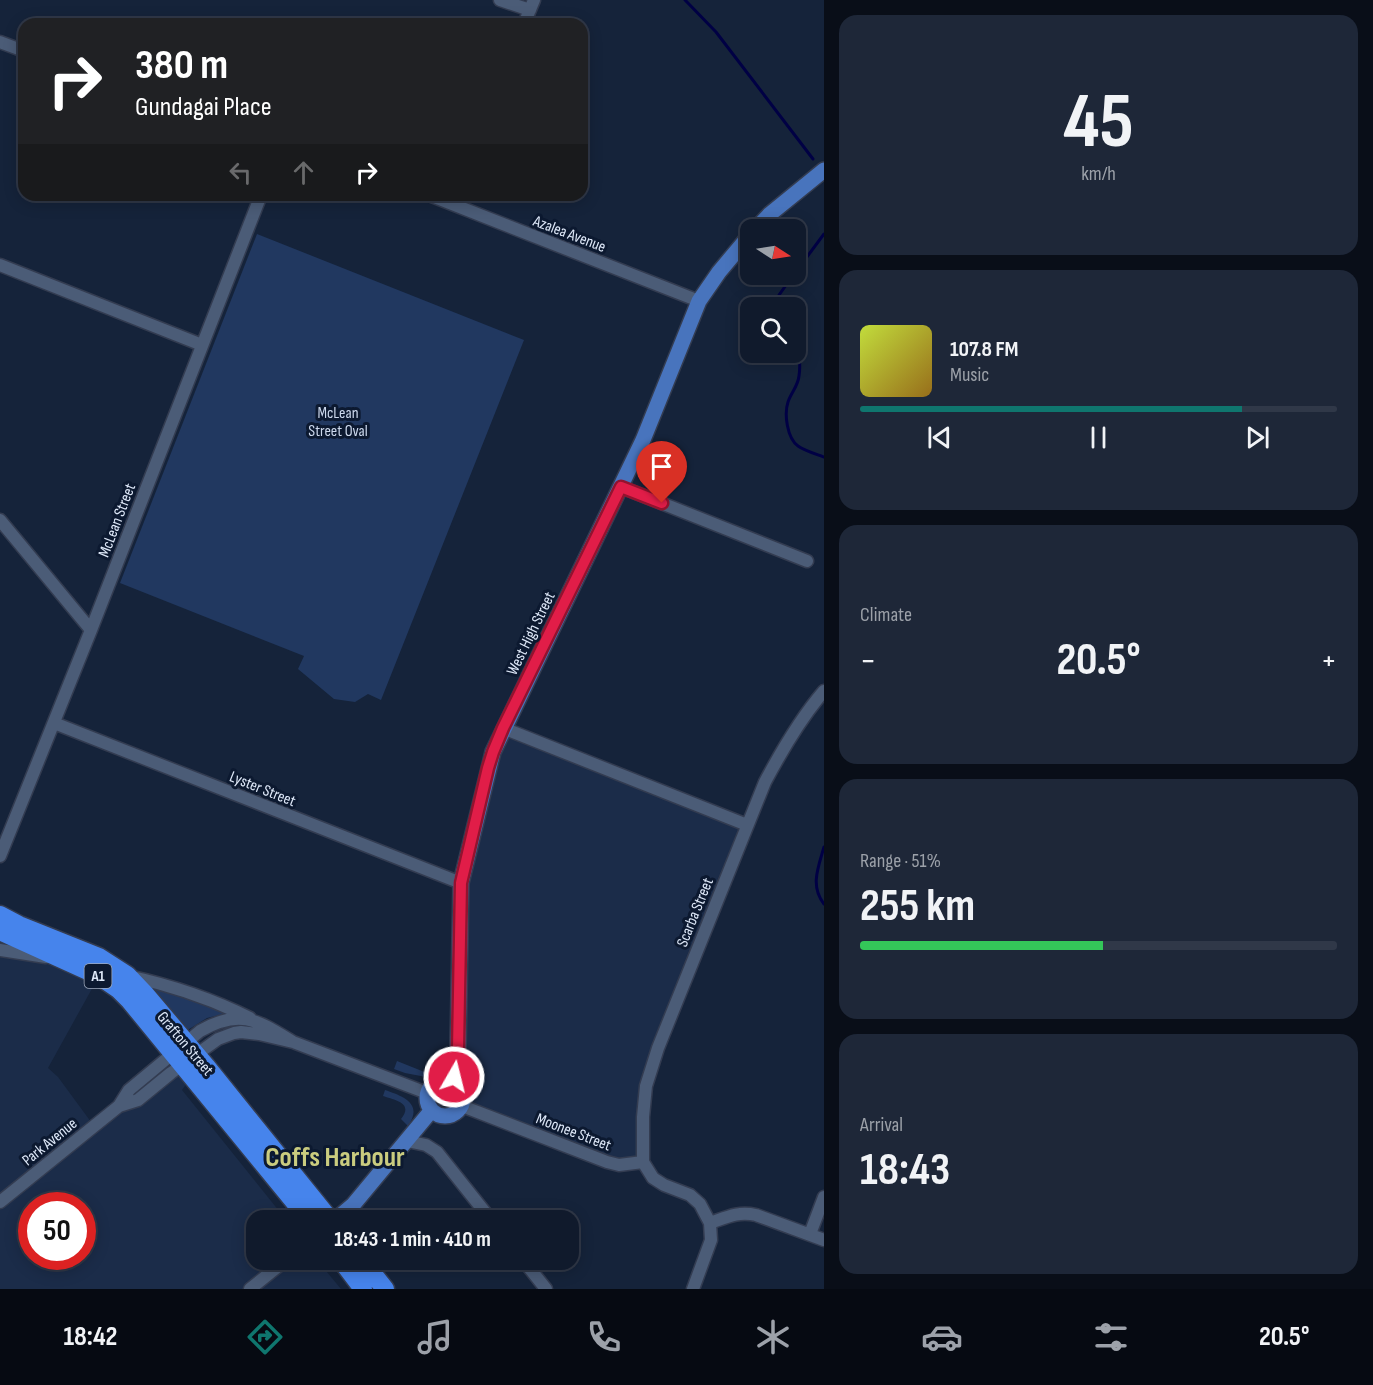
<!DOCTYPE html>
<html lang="en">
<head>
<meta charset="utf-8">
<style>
	body { margin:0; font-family:"Sofia Sans Condensed",sans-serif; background:#1e2738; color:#f1f3f6; height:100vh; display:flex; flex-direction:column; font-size:22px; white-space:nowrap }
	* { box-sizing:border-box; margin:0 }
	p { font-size:20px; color:#9ca1a9 }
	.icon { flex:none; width:33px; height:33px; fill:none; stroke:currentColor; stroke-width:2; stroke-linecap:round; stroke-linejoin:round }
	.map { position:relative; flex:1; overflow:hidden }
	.side { display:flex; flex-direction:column; gap:15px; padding:15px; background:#090e18; width:549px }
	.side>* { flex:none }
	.banner { position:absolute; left:18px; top:18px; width:570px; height:183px; border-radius:18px; box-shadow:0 3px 15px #0003,0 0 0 2px #303848; background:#202124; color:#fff; overflow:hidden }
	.needle { width:39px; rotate:102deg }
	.buttons { position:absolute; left:740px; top:219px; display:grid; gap:12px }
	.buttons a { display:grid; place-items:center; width:66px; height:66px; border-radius:12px; background:#101a2c; box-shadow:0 3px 15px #0003,0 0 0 2px #303848; font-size:30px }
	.speed { position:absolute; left:18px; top:1192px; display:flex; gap:12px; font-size:30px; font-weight:700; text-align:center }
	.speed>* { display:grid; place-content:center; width:78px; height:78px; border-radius:50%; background:#101a2c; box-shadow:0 3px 15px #0003,0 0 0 2px #303848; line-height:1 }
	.speed .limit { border:9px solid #d22; background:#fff; color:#111 }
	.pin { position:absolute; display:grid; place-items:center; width:51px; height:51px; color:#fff; margin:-62px -26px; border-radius:50% 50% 50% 0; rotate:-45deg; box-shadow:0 0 6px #0007 }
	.pin .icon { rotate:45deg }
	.me { position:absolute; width:66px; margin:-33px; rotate:8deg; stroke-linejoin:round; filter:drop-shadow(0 0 4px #0008) }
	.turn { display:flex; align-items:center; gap:21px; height:126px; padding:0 18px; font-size:27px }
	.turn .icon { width:78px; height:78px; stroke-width:2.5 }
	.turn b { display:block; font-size:42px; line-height:51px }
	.lanes { display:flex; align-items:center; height:57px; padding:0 18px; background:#0003; justify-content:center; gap:30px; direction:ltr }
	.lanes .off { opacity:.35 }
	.big { font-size:45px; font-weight:700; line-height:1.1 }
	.side .card { flex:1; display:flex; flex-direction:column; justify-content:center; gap:9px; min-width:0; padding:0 21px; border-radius:18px; background:#1e2738 }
	.side .dial { align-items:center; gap:0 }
	.dial b { font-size:78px; line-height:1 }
	.song { display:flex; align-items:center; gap:18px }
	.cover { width:72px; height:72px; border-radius:9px; background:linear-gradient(135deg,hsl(70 70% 55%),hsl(40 70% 35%)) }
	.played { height:6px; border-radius:3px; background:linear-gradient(90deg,#0f766e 80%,#303848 80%) }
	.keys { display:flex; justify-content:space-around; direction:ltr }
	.heat { display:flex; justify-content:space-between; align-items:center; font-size:33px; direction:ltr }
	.charge { height:9px; border-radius:4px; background:linear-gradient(90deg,#34c759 51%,#303848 0) }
	.trip { position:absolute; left:246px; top:1210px; width:333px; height:60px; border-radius:18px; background:#101a2c; box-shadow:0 3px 15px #0003,0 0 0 2px #303848; font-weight:700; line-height:60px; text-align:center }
	.tabs { display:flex; height:96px; justify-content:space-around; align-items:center; background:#060a12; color:#9ca1a9 }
	.tabs .icon { width:42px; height:42px }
	.tabs .selected { color:#0f766e }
	.tabs b { font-size:27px; color:#f1f3f6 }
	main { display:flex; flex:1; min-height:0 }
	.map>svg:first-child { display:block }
	.built { fill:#1b2c49; fill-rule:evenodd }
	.green { fill:#213860 }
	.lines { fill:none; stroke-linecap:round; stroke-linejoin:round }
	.stream { stroke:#004; stroke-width:3 }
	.minor-casing { stroke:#333c51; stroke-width:15 }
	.major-casing { stroke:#333c51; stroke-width:18 }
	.highway-casing { stroke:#333c51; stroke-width:21 }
	.minor { stroke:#4b5c77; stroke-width:12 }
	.major { stroke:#4874bd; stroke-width:15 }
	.highway { stroke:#4684ec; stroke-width:18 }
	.route-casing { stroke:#92132f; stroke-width:15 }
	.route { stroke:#e11d48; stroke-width:10 }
	.labels { text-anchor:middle; stroke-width:6; stroke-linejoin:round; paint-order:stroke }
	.shield { fill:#0c1930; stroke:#a0abbd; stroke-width:1.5 }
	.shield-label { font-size:15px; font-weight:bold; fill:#dfe9f9 }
	.street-label { font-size:16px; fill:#dfe9f9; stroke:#0c1930 }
	.park-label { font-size:16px; fill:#cdd9ed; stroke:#0c1930 }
	.town-label { font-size:28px; font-weight:bold; fill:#cacc7f; stroke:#0c1930 }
</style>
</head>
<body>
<main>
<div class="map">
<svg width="824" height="1289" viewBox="0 0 824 1289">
	<rect width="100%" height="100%" fill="#15233a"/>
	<path class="built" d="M 503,728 L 747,825 L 646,1086 L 643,1162 L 619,1165 L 462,1106 L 463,1094 L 460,1088 L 456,1083 L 461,883 Z
		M 0,950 L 62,959 L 99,976 L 48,1068 L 58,1077 L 94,1126 L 173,1053 L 192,1076 L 182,1090 L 287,1221 L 256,1221 L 256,1260 L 317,1260 L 341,1289 L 0,1289 ZM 32,1206 L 82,1206 L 82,1257 L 32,1257 Z"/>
	<path class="green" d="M 257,234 L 524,340 L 381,700 L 368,694 L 355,702 L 334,699 L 298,669 L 304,656 L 120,583 Z
		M 155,989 L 167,990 L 228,1013 L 207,1018 L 186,1031 L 159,997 Z
		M 397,1061 L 427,1073 L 426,1077 L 405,1073 L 394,1069 Z
		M 385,1090 C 402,1096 424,1103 408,1126 L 401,1119 C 414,1103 395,1100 383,1096 Z"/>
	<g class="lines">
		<path class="stream" d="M 685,0 L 716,32 L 813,159
			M 795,273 L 824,234
			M 778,308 L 779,295 L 794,274
			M 795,339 C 799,351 801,363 799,376 C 798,386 791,393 788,402 C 784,414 787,438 798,446 C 805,451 816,454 824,457
			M 824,847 C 818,868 810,886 824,904"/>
		<g class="minor-casing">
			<path id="minor" d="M 500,0 L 530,10
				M 524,24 L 534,0
				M 0,42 L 24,51
				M 429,195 L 699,301
				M 0,265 L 202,345
				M 621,487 L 807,561
				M 0,520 L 91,630
				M 54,723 L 461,883
				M 503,728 L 747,825
				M 0,856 L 91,630 L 261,195
				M 0,950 L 46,957
				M 128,976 C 170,985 212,999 250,1018
				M 119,1106 L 138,1100 L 171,1073 L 218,1039 L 234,1033 L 241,1032 L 259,1034 L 293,1042 L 427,1093
				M 462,1106 L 607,1162 L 619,1165 L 643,1162
				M 407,1141 L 426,1145 L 437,1152 L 492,1221
				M 643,1162 L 643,1117 L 646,1086 L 658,1048 L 765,782 C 782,750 800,719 824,691
				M 643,1162 L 653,1178 L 664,1185 L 690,1195 L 700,1204 L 710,1223 L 711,1240 L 693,1289
				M 0,1202 L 119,1106 L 129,1090 L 200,1031 C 240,1008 257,1020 293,1042
				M 710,1223 C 727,1217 738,1211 756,1215 L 824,1240
				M 810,1234 L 824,1197
				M 523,1260 L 546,1289
				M 250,1289 L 286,1260"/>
		</g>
		<g class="major-casing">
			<path id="major" d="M 755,230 L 770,214 L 824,170
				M427 1098a18 18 0 1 1 36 0a18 18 0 1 1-36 0Z
				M 452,1081 L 456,1067 L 458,1049 L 461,883 L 493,752 L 643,440 L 699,301 L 719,272 L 750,235
				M 334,1221 L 353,1205 L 431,1111"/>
		</g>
		<g class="highway-casing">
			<path id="highway" d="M 0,915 L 19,925 L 99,957 L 127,975 L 146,995 L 206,1066 L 331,1221
				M 0,931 L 99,976 L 118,989 L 130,1001 L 310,1221
				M 341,1260 L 363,1289
				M 362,1260 L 385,1289"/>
		</g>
		<use href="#minor" class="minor"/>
		<use href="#major" class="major"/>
		<use href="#highway" class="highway"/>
	</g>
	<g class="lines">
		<g class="route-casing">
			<path id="route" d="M 454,1077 L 458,1049 L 461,883 L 488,768 L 493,752 L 503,728 L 621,487 L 662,503"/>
		</g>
		<use href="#route" class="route"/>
	</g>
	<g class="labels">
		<rect class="shield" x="84.5" y="964" width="27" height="24" rx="4.5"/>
		<g class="shield-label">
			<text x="98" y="981">A1</text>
		</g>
		<g class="street-label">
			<text transform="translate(570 233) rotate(21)" y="6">Azalea Avenue</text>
			<text transform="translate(116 520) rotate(-69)" y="6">McLean Street</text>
			<text transform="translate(530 633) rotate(-64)" y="6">West High Street</text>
			<text transform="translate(263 788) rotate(22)" y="6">Lyster Street</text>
			<text transform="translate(694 912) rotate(-68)" y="6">Scarba Street</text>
			<text transform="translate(186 1043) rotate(50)" y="6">Grafton Street</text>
			<text transform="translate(574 1131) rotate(21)" y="6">Moonee Street</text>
			<text transform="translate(49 1141) rotate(-39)" y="6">Park Avenue</text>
		</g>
		<g class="park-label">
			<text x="338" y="418">McLean<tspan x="338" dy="18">Street Oval</tspan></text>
		</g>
		<g class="town-label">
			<text x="335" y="1166">Coffs Harbour</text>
		</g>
	</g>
</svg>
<div class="buttons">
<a><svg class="needle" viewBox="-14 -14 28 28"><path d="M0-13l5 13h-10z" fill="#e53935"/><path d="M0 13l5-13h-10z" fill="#9ca1a9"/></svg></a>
<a><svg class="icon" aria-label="search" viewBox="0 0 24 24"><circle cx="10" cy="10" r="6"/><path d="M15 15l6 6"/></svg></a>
</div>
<div class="speed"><div class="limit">50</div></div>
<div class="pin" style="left:662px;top:503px;background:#d93025"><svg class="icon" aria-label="arrive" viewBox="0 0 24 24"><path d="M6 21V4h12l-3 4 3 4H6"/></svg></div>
<svg class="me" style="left:454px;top:1077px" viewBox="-20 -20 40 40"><circle r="17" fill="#e11d48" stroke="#fff" stroke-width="3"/><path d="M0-11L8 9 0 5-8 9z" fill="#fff"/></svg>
<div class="trip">18:43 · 1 min · 410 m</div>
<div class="banner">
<div class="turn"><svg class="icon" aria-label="right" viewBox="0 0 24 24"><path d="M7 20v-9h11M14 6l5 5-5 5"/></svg><div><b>380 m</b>Gundagai Place</div></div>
<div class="lanes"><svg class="icon off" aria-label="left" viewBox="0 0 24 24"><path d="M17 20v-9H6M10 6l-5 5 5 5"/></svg><svg class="icon off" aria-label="ahead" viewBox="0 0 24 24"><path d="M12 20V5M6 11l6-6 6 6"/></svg><svg class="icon" aria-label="right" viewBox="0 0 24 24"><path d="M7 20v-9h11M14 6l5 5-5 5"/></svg></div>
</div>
</div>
<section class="side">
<div class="card dial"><b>45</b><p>km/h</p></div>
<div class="card">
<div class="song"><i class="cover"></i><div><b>107.8 FM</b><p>Music</p></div></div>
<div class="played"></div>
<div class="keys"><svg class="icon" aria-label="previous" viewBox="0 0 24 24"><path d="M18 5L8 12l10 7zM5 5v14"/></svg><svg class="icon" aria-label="pause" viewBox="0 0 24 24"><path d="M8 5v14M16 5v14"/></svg><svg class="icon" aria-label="next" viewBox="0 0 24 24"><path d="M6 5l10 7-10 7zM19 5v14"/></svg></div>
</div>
<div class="card"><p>Climate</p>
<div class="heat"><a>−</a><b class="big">20.5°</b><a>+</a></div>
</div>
<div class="card"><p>Range · 51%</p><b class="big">255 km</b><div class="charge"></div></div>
<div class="card"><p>Arrival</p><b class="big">18:43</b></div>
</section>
</main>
<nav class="tabs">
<b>18:42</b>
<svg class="icon selected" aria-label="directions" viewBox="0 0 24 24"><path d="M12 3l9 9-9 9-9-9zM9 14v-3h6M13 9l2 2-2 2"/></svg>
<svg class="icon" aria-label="music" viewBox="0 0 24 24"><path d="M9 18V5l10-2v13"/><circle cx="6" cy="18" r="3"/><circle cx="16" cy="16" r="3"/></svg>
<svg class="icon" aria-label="phone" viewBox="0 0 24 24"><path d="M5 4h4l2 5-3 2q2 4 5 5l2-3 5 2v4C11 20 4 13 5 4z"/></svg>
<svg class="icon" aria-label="climate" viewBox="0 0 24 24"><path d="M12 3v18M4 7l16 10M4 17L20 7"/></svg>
<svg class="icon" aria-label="car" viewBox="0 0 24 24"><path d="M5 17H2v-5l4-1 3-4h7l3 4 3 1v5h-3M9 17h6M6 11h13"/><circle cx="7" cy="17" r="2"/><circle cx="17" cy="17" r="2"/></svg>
<svg class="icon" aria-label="filters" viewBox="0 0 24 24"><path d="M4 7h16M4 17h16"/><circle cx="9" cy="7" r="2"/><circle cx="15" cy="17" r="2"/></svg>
<b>20.5°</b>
</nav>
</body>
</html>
